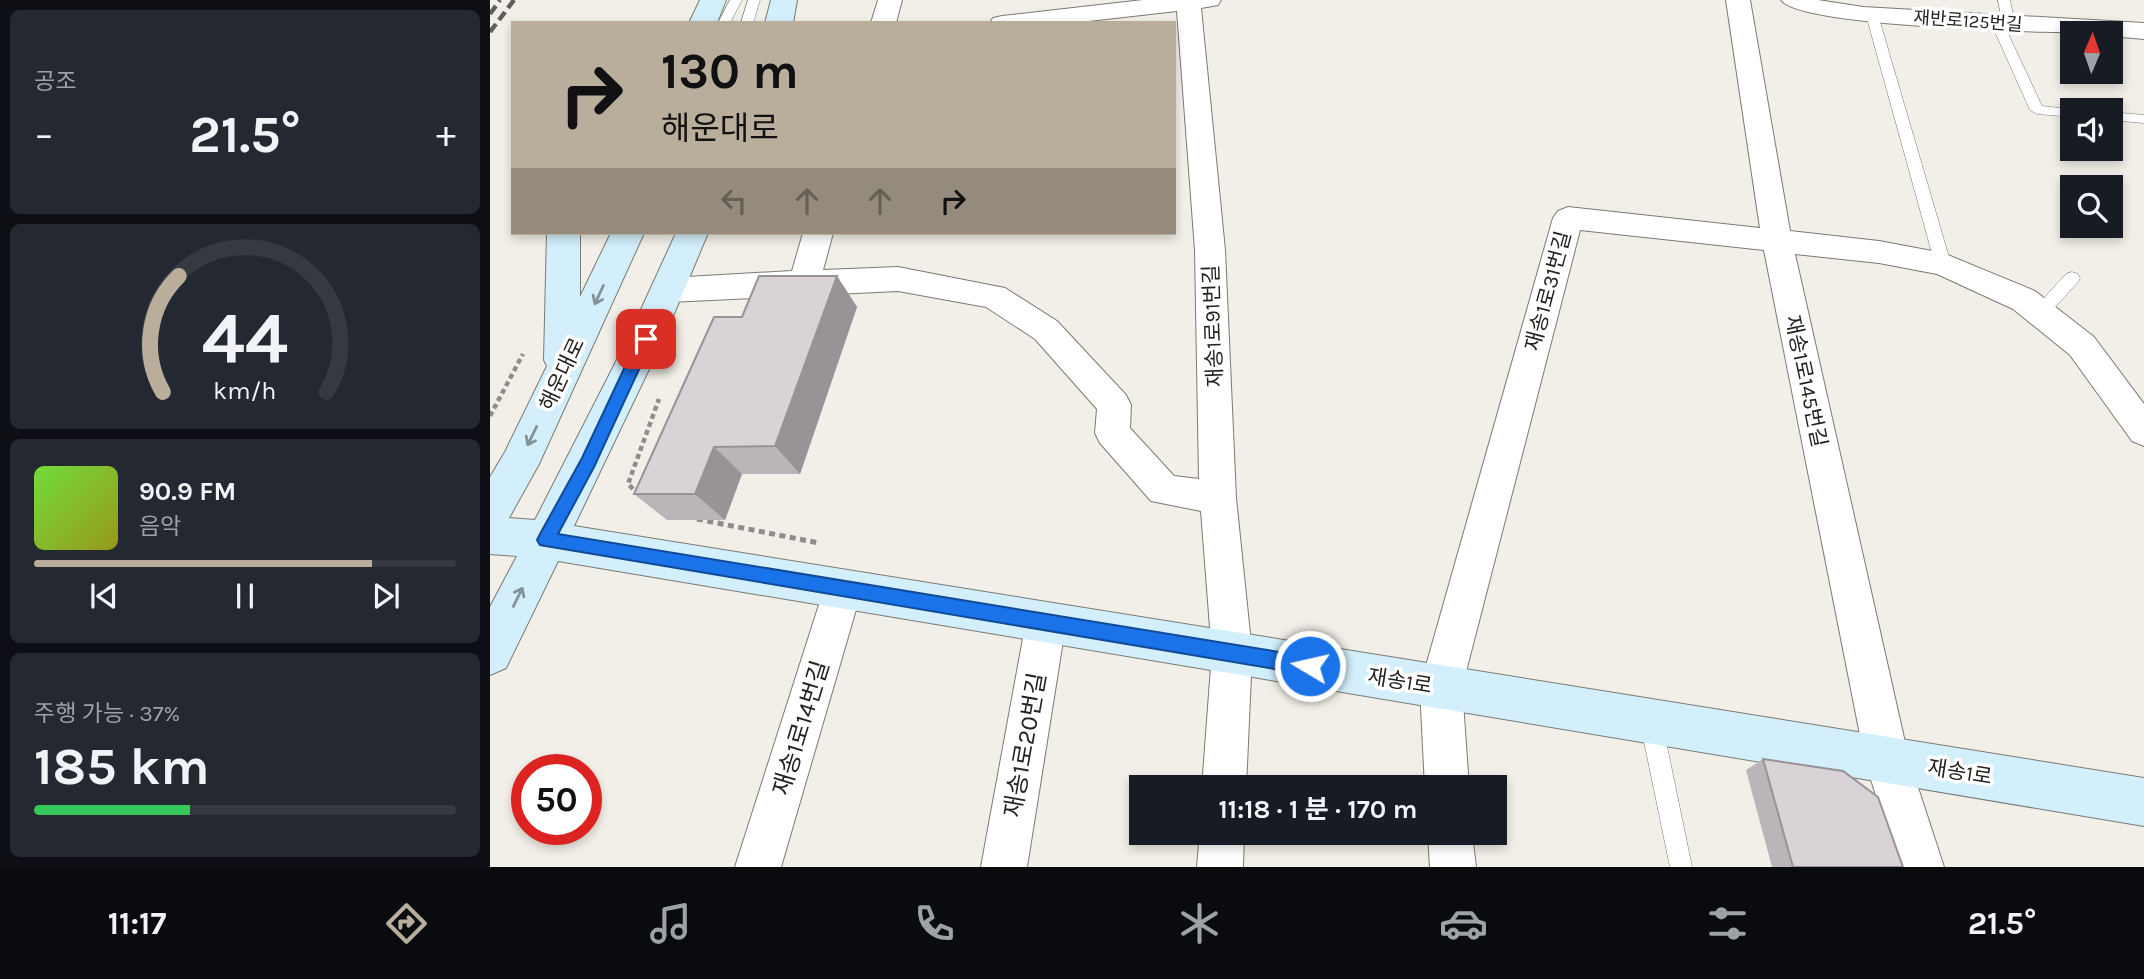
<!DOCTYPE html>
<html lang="ko">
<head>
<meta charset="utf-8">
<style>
	body { margin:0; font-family:Karla,"Noto Sans KR",sans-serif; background:#242831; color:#f1f3f6; height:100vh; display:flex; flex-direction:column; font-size:26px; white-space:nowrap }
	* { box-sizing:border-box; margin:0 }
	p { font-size:23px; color:#9ea1a6 }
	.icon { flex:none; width:38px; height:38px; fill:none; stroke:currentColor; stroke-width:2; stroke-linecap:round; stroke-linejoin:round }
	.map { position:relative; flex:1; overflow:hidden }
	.side { display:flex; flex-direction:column; gap:10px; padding:10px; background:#0d0f14; width:490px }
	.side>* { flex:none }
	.guide { position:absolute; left:21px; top:21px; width:665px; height:214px; border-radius:0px; box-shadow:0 4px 10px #0003; background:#b9ae9b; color:#111; overflow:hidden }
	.needle { width:46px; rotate:2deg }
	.buttons { position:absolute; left:1570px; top:21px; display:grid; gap:14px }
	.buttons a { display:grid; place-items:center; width:63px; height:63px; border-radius:0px; background:#171b24; box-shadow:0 4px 10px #0003; font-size:35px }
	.speed { position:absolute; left:21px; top:754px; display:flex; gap:14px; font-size:35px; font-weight:700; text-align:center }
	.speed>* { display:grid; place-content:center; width:91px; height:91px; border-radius:50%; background:#171b24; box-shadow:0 4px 10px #0003; line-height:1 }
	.speed .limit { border:10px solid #d22; background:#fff; color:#111 }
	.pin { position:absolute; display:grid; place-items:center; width:60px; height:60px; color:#fff; margin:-30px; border-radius:14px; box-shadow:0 4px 10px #0006 }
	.me { position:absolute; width:77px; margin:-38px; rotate:279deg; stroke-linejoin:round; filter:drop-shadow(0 0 5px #0008) }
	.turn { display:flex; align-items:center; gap:24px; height:147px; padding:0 35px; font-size:32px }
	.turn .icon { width:91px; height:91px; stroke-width:2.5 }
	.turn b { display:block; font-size:49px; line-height:60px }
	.lanes { display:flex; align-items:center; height:66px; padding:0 35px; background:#0003; justify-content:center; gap:35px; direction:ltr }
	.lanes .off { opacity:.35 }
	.big { font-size:52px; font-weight:700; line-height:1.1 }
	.side .tile { flex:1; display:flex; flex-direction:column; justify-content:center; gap:10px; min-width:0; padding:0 24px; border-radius:10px; background:#242831 }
	.side .dial { align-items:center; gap:0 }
	.dial svg { height:182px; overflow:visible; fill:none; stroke:#363941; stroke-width:7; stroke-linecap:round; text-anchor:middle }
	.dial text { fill:#f1f3f6; stroke:none }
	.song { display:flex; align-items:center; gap:21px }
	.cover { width:84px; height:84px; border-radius:10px; background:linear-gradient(135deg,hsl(100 70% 55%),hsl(60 70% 35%)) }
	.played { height:7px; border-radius:4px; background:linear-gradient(90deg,#b9ae9b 80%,#363941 80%) }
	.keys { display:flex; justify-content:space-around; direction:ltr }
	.heat { display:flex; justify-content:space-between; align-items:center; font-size:38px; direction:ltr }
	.charge { height:10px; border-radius:5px; background:linear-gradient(90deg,#34c759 37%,#363941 0) }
	.trip { position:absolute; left:639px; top:775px; width:378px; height:70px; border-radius:0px; background:#171b24; box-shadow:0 4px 10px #0003; font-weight:700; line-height:70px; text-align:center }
	.dock { display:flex; height:112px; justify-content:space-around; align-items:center; background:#090b0e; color:#9ea1a6 }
	.dock .icon { width:49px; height:49px }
	.dock .current { color:#b9ae9b }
	.dock b { font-size:32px; color:#f1f3f6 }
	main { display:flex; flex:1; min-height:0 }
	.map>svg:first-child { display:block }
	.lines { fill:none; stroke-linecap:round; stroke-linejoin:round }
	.lane-casing { stroke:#7b7a73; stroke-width:1 }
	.street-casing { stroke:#7b7a73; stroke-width:2 }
	.secondary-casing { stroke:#7b7a73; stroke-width:2 }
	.path-far1 { stroke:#8e8d88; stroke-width:4.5; stroke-dasharray:5 3.5; stroke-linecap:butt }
	.path { stroke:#8e8d88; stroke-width:5; stroke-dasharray:6 4.5; stroke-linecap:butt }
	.lane { fill:#fff; fill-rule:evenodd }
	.street { fill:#fff; fill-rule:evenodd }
	.secondary { fill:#d3effc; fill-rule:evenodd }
	.rail { stroke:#5f5f5a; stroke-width:4.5; stroke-dasharray:10 5; stroke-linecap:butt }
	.wall { fill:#bbb5b9 }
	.shaded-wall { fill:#989396 }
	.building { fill:#d9d2d7; stroke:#989396; stroke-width:2 }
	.oneway { stroke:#839399 }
	.route { fill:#1a73e8; stroke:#114b97; stroke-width:2 }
	.labels { text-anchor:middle; stroke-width:7; stroke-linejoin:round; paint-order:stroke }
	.far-street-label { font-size:18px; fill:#22221f; stroke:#fff }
	.street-label { font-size:21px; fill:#22221f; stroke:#fff }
	.near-street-label { font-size:24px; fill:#22221f; stroke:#fff }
</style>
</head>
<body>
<main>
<section class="side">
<div class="tile"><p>공조</p>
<div class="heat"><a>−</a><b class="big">21.5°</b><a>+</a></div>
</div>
<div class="tile dial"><svg viewBox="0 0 100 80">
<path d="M14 69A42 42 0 1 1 86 69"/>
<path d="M14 69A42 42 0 0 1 21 18" stroke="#b9ae9b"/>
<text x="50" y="56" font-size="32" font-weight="700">44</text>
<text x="50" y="72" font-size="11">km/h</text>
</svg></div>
<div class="tile">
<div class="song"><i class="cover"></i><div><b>90.9 FM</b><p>음악</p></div></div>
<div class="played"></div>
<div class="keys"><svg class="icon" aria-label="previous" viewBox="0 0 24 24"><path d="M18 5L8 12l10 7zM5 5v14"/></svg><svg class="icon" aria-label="pause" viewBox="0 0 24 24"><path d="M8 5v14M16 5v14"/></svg><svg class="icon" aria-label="next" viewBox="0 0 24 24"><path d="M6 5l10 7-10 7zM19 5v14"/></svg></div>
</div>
<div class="tile"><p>주행 가능 · 37%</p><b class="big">185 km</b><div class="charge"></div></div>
</section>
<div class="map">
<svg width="1654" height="867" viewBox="0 0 1654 867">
	<rect width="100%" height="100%" fill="#f1efe7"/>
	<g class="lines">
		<g class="lane-casing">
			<path id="lane" d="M 240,0 L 252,0 L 240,23 L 228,23 Z
				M 258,0 L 270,0 L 263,23 L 251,23 Z
				M 1508,0 L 1520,0 L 1525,24 L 1515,27 L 1552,106 L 1587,110 L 1582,110 L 1582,117 L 1547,114 L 1540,110 L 1501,23 L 1507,19 L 1512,22 Z
				M 1382,11 L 1388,15 L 1461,264 L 1453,270 L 1445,264 L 1376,15 Z
				M 1620,112 L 1654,115 L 1654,123 L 1620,120 Z
				M 1582,272 L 1588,274 L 1590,278 L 1588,282 L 1556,317 L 1544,317 L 1542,313 L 1544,309 L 1576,274 Z
				M 1161,711 L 1168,715 L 1172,722 L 1202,867 L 1180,867 L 1150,722 L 1154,715 Z"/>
		</g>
		<g class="street-casing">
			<path id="street" d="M 388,0 L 412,0 L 406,23 L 381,23 Z
				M 653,0 L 731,0 L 728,5 L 711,8 L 735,250 L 746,498 L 762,653 L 756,788 L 712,788 L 722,653 L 711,511 L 661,501 L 610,443 L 605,433 L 607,409 L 545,339 L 496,307 L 408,291 L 179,302 L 168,298 L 163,290 L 168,282 L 179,278 L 302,271 L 313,233 L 343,233 L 333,270 L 408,267 L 515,288 L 567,321 L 636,395 L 641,405 L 640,428 L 684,476 L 709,479 L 705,250 L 687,11 L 581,23 L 500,23 L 503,18 L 512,16 Z
				M 1236,0 L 1260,0 L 1300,231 L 1389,241 L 1453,253 L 1545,291 L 1604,337 L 1654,404 L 1654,446 L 1642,441 L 1580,355 L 1523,309 L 1447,274 L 1389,263 L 1305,254 L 1419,760 L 1454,867 L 1408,867 L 1375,760 L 1274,250 L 1090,230 L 972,687 L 979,788 L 935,788 L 930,687 L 1063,218 L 1068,211 L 1078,207 L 1270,228 Z
				M 1291,0 L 1328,0 L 1373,7 L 1654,23 L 1654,39 L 1620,36 L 1620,33 C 1576,33 1310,28 1291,0 Z
				M 353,571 L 367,576 L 372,589 L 291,867 L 245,867 L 334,589 L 339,576 Z
				M 556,603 L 570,609 L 576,622 L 537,867 L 491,867 L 536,622 L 542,609 Z
				M 710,833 L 754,833 L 753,867 L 707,867 Z
				M 938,833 L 982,833 L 986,867 L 940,867 Z"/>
		</g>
		<g class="secondary-casing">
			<path id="secondary" d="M 210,0 L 236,0 L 227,23 L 199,23 Z
				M 281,0 L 307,0 L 303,23 L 275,23 Z
				M 57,233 L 90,233 L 90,297 L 121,233 L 154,233 L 49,464 L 19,518 L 45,520 L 137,340 L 186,233 L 218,233 L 173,340 L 84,526 L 1654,778 L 1654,826 L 68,561 L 16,668 L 0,675 L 0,607 L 27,556 L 0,554 L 0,477 L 15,452 L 57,366 L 54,360 Z"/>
		</g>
		<path class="path-far1" d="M 0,416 L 33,354
			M 149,495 L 138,484 L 169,399"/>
		<path class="path" d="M 207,519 L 329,543"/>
		<use href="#lane" class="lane"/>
		<use href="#street" class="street"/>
		<use href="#secondary" class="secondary"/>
		<path class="rail" d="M 0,14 L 10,0
			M 0,32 L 24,0"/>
	</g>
	<path class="wall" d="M 347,276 L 367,307 L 310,474 L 252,474 L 235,520 L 177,520 L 144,494 L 252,317 Z
		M 1273,759 L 1413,867 L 1282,867 L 1256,770 Z"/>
	<path class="shaded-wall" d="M 347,276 L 367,307 L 310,474 L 285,446 Z
		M 224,447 L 252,474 L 235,520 L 205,494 Z"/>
	<path class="building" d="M 269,276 L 347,276 L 285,446 L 224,447 L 205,494 L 144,494 L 224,317 L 252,317 Z
		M 1273,759 L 1353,771 L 1388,797 L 1413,867 L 1303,867 Z"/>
	<defs><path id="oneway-shaft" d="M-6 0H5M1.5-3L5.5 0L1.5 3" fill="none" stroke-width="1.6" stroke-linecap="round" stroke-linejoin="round" transform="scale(1.75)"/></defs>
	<g class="oneway">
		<use href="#oneway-shaft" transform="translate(109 295) rotate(115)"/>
		<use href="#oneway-shaft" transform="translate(42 436) rotate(116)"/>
		<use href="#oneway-shaft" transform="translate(28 597) rotate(-64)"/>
	</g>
	<path class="route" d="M 156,333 L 163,339 L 104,467 L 68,534 L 820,657 L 827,659 L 829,666 L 827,672 L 820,675 L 50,545 L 47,540 L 50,534 L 92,458 L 148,339 Z"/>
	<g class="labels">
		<g class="far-street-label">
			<text transform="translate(1478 21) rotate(4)" y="6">재반로125번길</text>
		</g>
		<g class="street-label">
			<text transform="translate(1058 291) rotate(-75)" y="7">재송1로31번길</text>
			<text transform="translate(723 326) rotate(-92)" y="7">재송1로91번길</text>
			<text transform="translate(72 374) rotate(-65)" y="7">해운대로</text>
			<text transform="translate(1316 381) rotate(78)" y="7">재송1로145번길</text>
			<text transform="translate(910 681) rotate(9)" y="7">재송1로</text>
			<text transform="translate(1470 772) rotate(9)" y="7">재송1로</text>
		</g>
		<g class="near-street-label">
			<text transform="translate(311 728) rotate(-73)" y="8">재송1로14번길</text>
			<text transform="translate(535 745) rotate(-80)" y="8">재송1로20번길</text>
		</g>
	</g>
</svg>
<div class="buttons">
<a><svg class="needle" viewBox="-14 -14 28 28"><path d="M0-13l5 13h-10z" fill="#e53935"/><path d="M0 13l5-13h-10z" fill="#9ea1a6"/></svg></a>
<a><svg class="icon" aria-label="sound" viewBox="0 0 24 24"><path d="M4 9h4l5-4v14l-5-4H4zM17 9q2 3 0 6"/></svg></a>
<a><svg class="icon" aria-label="search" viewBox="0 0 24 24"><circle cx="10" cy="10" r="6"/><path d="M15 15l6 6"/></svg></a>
</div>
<div class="speed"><div class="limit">50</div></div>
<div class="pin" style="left:156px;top:339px;background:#d93025"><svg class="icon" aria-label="arrive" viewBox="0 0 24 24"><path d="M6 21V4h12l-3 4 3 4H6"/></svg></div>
<svg class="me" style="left:820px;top:666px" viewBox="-20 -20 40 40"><circle r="17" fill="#1a73e8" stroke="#fff" stroke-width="3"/><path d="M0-11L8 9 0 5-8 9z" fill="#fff"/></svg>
<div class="trip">11:18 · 1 분 · 170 m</div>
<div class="guide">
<div class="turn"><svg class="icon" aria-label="right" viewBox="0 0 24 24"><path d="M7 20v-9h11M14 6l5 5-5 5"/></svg><div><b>130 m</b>해운대로</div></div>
<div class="lanes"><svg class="icon off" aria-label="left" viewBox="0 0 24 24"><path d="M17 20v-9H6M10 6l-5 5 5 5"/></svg><svg class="icon off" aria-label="ahead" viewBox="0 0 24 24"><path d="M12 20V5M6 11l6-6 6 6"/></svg><svg class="icon off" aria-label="ahead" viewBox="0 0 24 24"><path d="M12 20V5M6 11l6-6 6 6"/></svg><svg class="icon" aria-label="right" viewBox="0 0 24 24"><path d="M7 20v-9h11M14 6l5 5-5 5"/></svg></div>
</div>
</div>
</main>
<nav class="dock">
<b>11:17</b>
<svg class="icon current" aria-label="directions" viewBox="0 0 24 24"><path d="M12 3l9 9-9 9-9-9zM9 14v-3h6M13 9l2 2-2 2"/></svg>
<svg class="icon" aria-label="music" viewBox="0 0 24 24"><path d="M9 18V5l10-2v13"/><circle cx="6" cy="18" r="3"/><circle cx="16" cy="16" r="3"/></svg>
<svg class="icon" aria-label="phone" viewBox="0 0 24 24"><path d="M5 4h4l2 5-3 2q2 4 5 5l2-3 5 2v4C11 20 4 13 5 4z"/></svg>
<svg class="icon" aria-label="climate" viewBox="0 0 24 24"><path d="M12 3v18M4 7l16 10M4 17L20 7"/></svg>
<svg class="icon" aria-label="car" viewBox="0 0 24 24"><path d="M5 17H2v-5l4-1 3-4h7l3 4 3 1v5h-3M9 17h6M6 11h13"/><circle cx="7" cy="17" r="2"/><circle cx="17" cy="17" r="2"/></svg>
<svg class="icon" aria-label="filters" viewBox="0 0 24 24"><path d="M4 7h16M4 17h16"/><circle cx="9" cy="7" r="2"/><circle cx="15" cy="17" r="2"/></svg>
<b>21.5°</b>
</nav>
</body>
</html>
